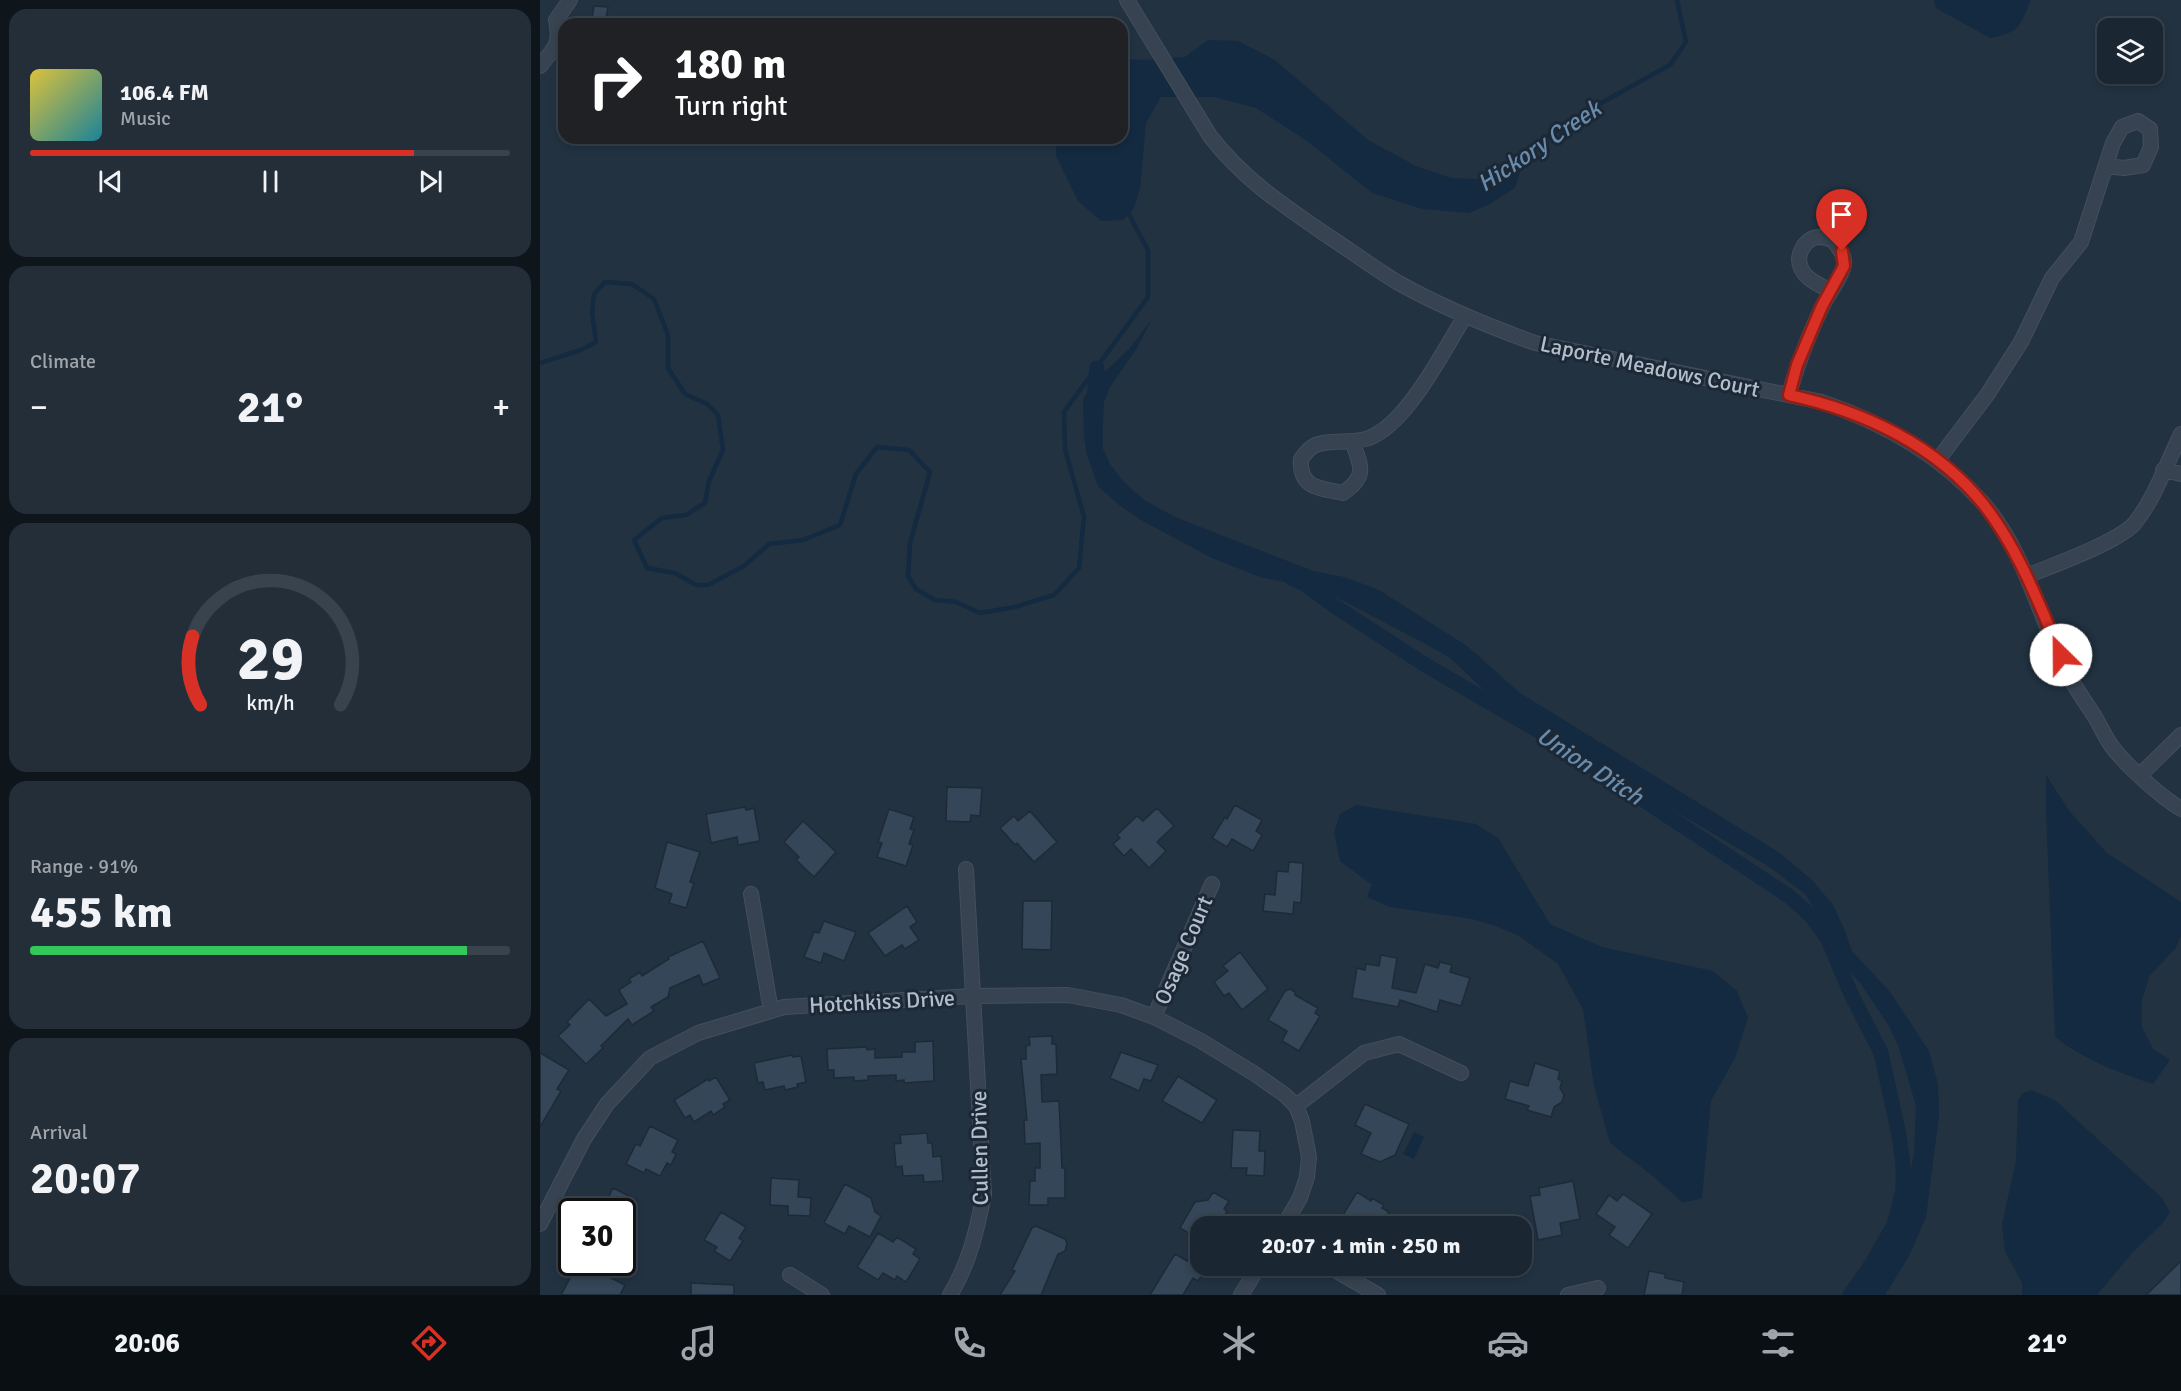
<!DOCTYPE html>
<html lang="en">
<head>
<meta charset="utf-8">
<style>
	body { margin:0; font-family:Signika,sans-serif; background:#232e39; color:#f1f3f6; height:100vh; display:flex; flex-direction:column; font-size:22px; white-space:nowrap }
	* { box-sizing:border-box; margin:0 }
	p { font-size:20px; color:#9fa5ab }
	.icon { flex:none; width:33px; height:33px; fill:none; stroke:currentColor; stroke-width:2; stroke-linecap:round; stroke-linejoin:round }
	.map { position:relative; flex:1; overflow:hidden }
	.panel { display:flex; flex-direction:column; gap:9px; padding:9px; background:#0e151b; width:540px }
	.panel>* { flex:none }
	.banner { position:absolute; left:18px; top:18px; width:570px; height:126px; border-radius:18px; box-shadow:0 3px 9px #0003,0 0 0 2px #38434d; background:#202124; color:#fff; overflow:hidden }
	.buttons { position:absolute; left:1557px; top:18px; display:grid; gap:12px }
	.buttons a { display:grid; place-items:center; width:66px; height:66px; border-radius:12px; background:#1a2631; box-shadow:0 3px 9px #0003,0 0 0 2px #38434d; font-size:30px }
	.speed { position:absolute; left:18px; top:1198px; display:flex; gap:12px; font-size:30px; font-weight:700; text-align:center }
	.speed>* { display:grid; place-content:center; width:78px; height:78px; border-radius:50%; background:#1a2631; box-shadow:0 3px 9px #0003,0 0 0 2px #38434d; line-height:1 }
	.speed .limit { border:3px solid #111; border-radius:9px; background:#fff; color:#111 }
	.pin { position:absolute; display:grid; place-items:center; width:51px; height:51px; color:#fff; margin:-62px -26px; border-radius:50% 50% 50% 0; rotate:-45deg; box-shadow:0 0 6px #0007 }
	.pin .icon { rotate:45deg }
	.me { position:absolute; width:66px; margin:-33px; rotate:337deg; stroke-linejoin:round; filter:drop-shadow(0 0 4px #0008) }
	.turn { display:flex; align-items:center; gap:21px; height:126px; padding:0 18px; font-size:27px }
	.turn .icon { width:78px; height:78px; stroke-width:2.5 }
	.turn b { display:block; font-size:42px; line-height:51px }
	.big { font-size:45px; font-weight:800; line-height:1.1 }
	.panel .tile { flex:1; display:flex; flex-direction:column; justify-content:center; gap:9px; min-width:0; padding:0 21px; border-radius:18px; background:#232e39 }
	.panel .dial { align-items:center; gap:0 }
	.dial svg { height:156px; overflow:visible; fill:none; stroke:#38434d; stroke-width:7; stroke-linecap:round; text-anchor:middle }
	.dial text { fill:#f1f3f6; stroke:none }
	.song { display:flex; align-items:center; gap:18px }
	.cover { width:72px; height:72px; border-radius:9px; background:linear-gradient(135deg,hsl(50 70% 55%),hsl(190 70% 35%)) }
	.played { height:6px; border-radius:3px; background:linear-gradient(90deg,#d93025 80%,#38434d 80%) }
	.keys { display:flex; justify-content:space-around; direction:ltr }
	.heat { display:flex; justify-content:space-between; align-items:center; font-size:33px; direction:ltr }
	.charge { height:9px; border-radius:4px; background:linear-gradient(90deg,#34c759 91%,#38434d 0) }
	.trip { position:absolute; left:650px; top:1216px; width:342px; height:60px; border-radius:18px; background:#1a2631; box-shadow:0 3px 9px #0003,0 0 0 2px #38434d; font-weight:800; line-height:60px; text-align:center }
	.dock { display:flex; height:96px; justify-content:space-around; align-items:center; background:#0a0f14; color:#9fa5ab }
	.dock .icon { width:42px; height:42px }
	.dock .current { color:#d93025 }
	.dock b { font-size:27px; color:#f1f3f6 }
	main { display:flex; flex:1; min-height:0 }
	.map>svg:first-child { display:block }
	.water { fill:#142a40 }
	.lines { fill:none; stroke-linecap:round; stroke-linejoin:round }
	.stream { stroke:#142a40; stroke-width:4.5 }
	.canal { stroke:#142a40; stroke-width:15 }
	.building { fill:#344657; stroke:#1e2a38; stroke-width:1.5 }
	.minor-casing { stroke:#434f5d; stroke-width:16 }
	.minor { stroke:#374350; stroke-width:14 }
	.route-casing { stroke:#8d1f18; stroke-width:15 }
	.route { stroke:#d93025; stroke-width:10 }
	.labels { text-anchor:middle; stroke-width:6; stroke-linejoin:round; paint-order:stroke }
	.street-label { font-size:22px; fill:#b3becb; stroke:#1c2836 }
	.water-label { font-size:24px; font-style:italic; fill:#698cad; stroke:#1c2836 }
</style>
</head>
<body>
<main>
<section class="panel">
<div class="tile">
<div class="song"><i class="cover"></i><div><b>106.4 FM</b><p>Music</p></div></div>
<div class="played"></div>
<div class="keys"><svg class="icon" aria-label="previous" viewBox="0 0 24 24"><path d="M18 5L8 12l10 7zM5 5v14"/></svg><svg class="icon" aria-label="pause" viewBox="0 0 24 24"><path d="M8 5v14M16 5v14"/></svg><svg class="icon" aria-label="next" viewBox="0 0 24 24"><path d="M6 5l10 7-10 7zM19 5v14"/></svg></div>
</div>
<div class="tile"><p>Climate</p>
<div class="heat"><a>−</a><b class="big">21°</b><a>+</a></div>
</div>
<div class="tile dial"><svg viewBox="0 0 100 80">
<path d="M14 69A42 42 0 1 1 86 69"/>
<path d="M14 69A42 42 0 0 1 10 34" stroke="#d93025"/>
<text x="50" y="56" font-size="32" font-weight="700">29</text>
<text x="50" y="72" font-size="11">km/h</text>
</svg></div>
<div class="tile"><p>Range · 91%</p><b class="big">455 km</b><div class="charge"></div></div>
<div class="tile"><p>Arrival</p><b class="big">20:07</b></div>
</section>
<div class="map">
<svg width="1641" height="1295" viewBox="0 0 1641 1295">
	<rect width="100%" height="100%" fill="#223241"/>
	<path class="water" d="M 1394,0 L 1491,0 C 1479,27 1481,32 1450,38 L 1396,8 Z
		M 668,40 L 698,41 L 735,60 L 828,140 L 876,166 L 911,178 L 939,179 L 964,161 L 981,168 L 975,188 L 948,205 L 929,213 L 882,209 L 832,193 L 767,141 L 716,108 L 674,97 L 621,97 L 606,123 L 600,189 L 593,210 L 583,220 L 561,221 L 538,201 L 516,156 L 516,138 L 582,138 L 582,59 L 604,60 L 645,57 Z
		M 612,319 L 597,348 L 570,387 L 564,402 L 563,424 L 563,449 L 570,464 L 583,481 L 604,500 L 635,517 L 773,571 L 804,577 L 839,590 L 927,646 L 980,693 L 1240,853 L 1272,880 L 1293,905 L 1305,931 L 1312,951 L 1350,992 L 1389,1051 L 1398,1084 L 1399,1116 L 1386,1217 L 1369,1256 L 1345,1295 L 1315,1295 L 1335,1267 L 1351,1238 L 1362,1210 L 1374,1154 L 1376,1106 L 1359,1048 L 1349,1026 L 1321,984 L 1287,947 L 1282,929 L 1273,907 L 1265,894 L 1228,866 L 1026,747 L 945,691 L 909,657 L 880,641 L 792,595 L 760,585 L 720,577 L 672,558 L 601,520 L 579,505 L 558,486 L 547,455 L 544,437 L 543,399 L 553,383 L 590,348 Z
		M 1506,775 L 1530,812 L 1567,853 L 1641,902 L 1641,936 L 1635,949 L 1610,975 L 1602,1000 L 1602,1027 L 1613,1049 L 1630,1060 L 1613,1084 C 1577,1072 1544,1060 1515,1037 L 1506,812 Z
		M 816,805 L 936,824 L 958,838 L 1010,924 L 1062,947 L 1173,971 L 1197,991 L 1208,1018 L 1195,1058 L 1171,1101 L 1162,1198 L 1143,1203 L 1113,1176 L 1070,1143 L 1054,1086 L 1043,1009 L 1018,964 L 979,936 L 956,926 L 932,919 L 850,907 L 827,897 L 832,885 L 800,861 L 794,833 L 800,814 Z
		M 1492,1090 L 1516,1101 L 1622,1198 L 1630,1212 L 1622,1224 L 1592,1253 L 1557,1295 L 1482,1295 L 1482,1283 L 1465,1251 L 1462,1224 L 1476,1161 L 1478,1100 L 1483,1093 Z
		M 874,1132 L 884,1137 L 874,1159 L 863,1154 Z"/>
	<g class="lines">
		<path class="stream" d="M 966,167 L 980,155 L 1012,133 L 1037,121 L 1063,102 L 1130,65 L 1146,42 L 1137,0
			M 0,363 L 41,350 L 56,342 L 52,313 L 54,294 L 65,282 L 92,284 L 114,299 L 128,335 L 128,368 L 145,394 L 167,404 L 178,415 L 183,450 L 169,481 L 165,503 L 146,515 L 122,518 L 94,540 L 107,568 L 135,573 L 156,585 L 168,585 L 204,566 L 229,544 L 263,540 L 300,525 L 316,474 L 337,447 L 369,450 L 390,472 L 370,543 L 368,576 L 376,589 L 395,600 L 416,602 L 440,613 L 475,607 L 514,595 L 539,568 L 544,517 L 525,449 L 524,412 L 608,297 L 608,250 L 587,211"/>
		<path class="canal" d="M 554,400 L 557,368
			M 753,579 L 763,583 L 796,607 L 887,666 L 1004,734 L 1250,897 L 1271,916 L 1288,939 L 1311,994 L 1341,1053 L 1359,1135 L 1363,1164 L 1363,1190 L 1354,1225 L 1331,1265 L 1310,1295"/>
	</g>
	<path class="building" d="M 54,6 L 68,7 L 65,24 L 51,24 Z
		M 407,787 L 442,788 L 440,816 L 431,815 L 430,822 L 406,821 Z
		M 695,805 L 722,820 L 716,831 L 722,835 L 713,851 L 692,839 L 687,847 L 672,838 L 685,817 L 687,819 Z
		M 205,807 L 206,810 L 214,808 L 220,841 L 198,845 L 197,837 L 171,843 L 166,814 Z
		M 617,808 L 634,826 L 617,842 L 626,851 L 609,868 L 591,849 L 584,856 L 573,844 L 580,838 L 577,835 L 597,816 L 603,821 Z
		M 349,809 L 374,817 L 370,829 L 374,830 L 369,844 L 373,845 L 366,866 L 337,857 L 342,843 L 338,842 Z
		M 490,811 L 517,842 L 494,862 L 477,843 L 475,845 L 460,828 L 474,816 L 478,821 Z
		M 263,821 L 296,852 L 274,877 L 256,860 L 259,857 L 244,842 Z
		M 127,842 L 160,852 L 150,882 L 154,883 L 146,908 L 129,903 L 132,894 L 115,888 Z
		M 749,862 L 763,863 L 761,903 L 754,902 L 753,914 L 723,911 L 725,894 L 735,895 L 737,871 L 748,872 Z
		M 483,901 L 512,901 L 511,950 L 482,949 Z
		M 367,906 L 377,922 L 370,927 L 379,940 L 365,949 L 362,945 L 345,956 L 328,933 Z
		M 284,921 L 316,932 L 304,961 L 284,953 L 281,963 L 264,957 L 274,932 L 279,933 Z
		M 163,941 L 180,978 L 163,985 L 159,975 L 130,988 L 128,997 L 111,1007 L 114,1011 L 92,1025 L 88,1019 L 61,1046 L 63,1048 L 46,1064 L 18,1036 L 30,1025 L 27,1022 L 49,999 L 66,1016 L 87,1004 L 79,990 L 91,982 L 89,979 L 100,972 L 102,976 L 129,959 L 128,957 Z
		M 700,952 L 728,989 L 702,1010 L 689,993 L 684,996 L 674,982 L 688,971 L 683,966 Z
		M 841,955 L 857,958 L 852,988 L 876,993 L 885,964 L 898,968 L 900,962 L 912,965 L 910,972 L 930,978 L 921,1006 L 900,1000 L 897,1012 L 860,1000 L 858,1007 L 812,998 L 817,968 L 825,970 L 826,964 L 839,966 Z
		M 750,989 L 755,992 L 755,995 L 778,1008 L 775,1013 L 780,1016 L 759,1051 L 742,1041 L 747,1031 L 728,1020 L 745,991 Z
		M 512,1036 L 512,1044 L 516,1044 L 517,1074 L 501,1075 L 502,1102 L 519,1101 L 522,1168 L 525,1168 L 525,1198 L 508,1198 L 508,1205 L 489,1205 L 490,1181 L 495,1181 L 495,1168 L 500,1168 L 500,1143 L 485,1144 L 484,1120 L 487,1120 L 481,1059 L 486,1059 L 486,1046 L 490,1045 L 489,1037 Z
		M 393,1041 L 394,1081 L 364,1083 L 364,1080 L 356,1081 L 356,1075 L 328,1076 L 328,1080 L 314,1081 L 314,1077 L 294,1078 L 294,1070 L 288,1070 L 287,1049 L 326,1047 L 327,1050 L 335,1049 L 335,1058 L 362,1057 L 362,1052 L 375,1052 L 375,1042 Z
		M 581,1052 L 618,1065 L 611,1081 L 604,1079 L 599,1091 L 570,1078 Z
		M 0,1053 L 29,1070 L 17,1089 L 21,1091 L 0,1127 Z
		M 252,1055 L 253,1057 L 261,1056 L 266,1082 L 257,1084 L 258,1087 L 245,1090 L 244,1086 L 225,1090 L 223,1082 L 218,1083 L 214,1063 Z
		M 995,1063 L 1020,1071 L 1018,1079 L 1022,1081 L 1020,1088 L 1024,1095 L 1022,1102 L 1014,1107 L 1011,1117 L 987,1110 L 989,1106 L 965,1099 L 970,1081 L 988,1086 Z
		M 638,1076 L 677,1100 L 662,1123 L 622,1101 Z
		M 176,1077 L 190,1100 L 183,1104 L 185,1107 L 173,1115 L 171,1111 L 154,1122 L 150,1115 L 145,1118 L 134,1100 L 168,1079 L 169,1081 Z
		M 825,1104 L 869,1124 L 855,1155 L 840,1162 L 821,1154 L 831,1133 L 815,1125 Z
		M 110,1126 L 138,1140 L 132,1152 L 136,1154 L 131,1165 L 127,1163 L 120,1176 L 106,1169 L 104,1173 L 86,1164 L 96,1144 L 100,1146 Z
		M 693,1130 L 720,1131 L 719,1151 L 725,1151 L 724,1176 L 706,1175 L 707,1168 L 691,1168 Z
		M 387,1133 L 388,1143 L 392,1143 L 393,1157 L 401,1156 L 403,1181 L 384,1182 L 383,1175 L 363,1176 L 362,1166 L 356,1167 L 354,1144 L 361,1143 L 360,1135 Z
		M 231,1178 L 259,1180 L 258,1197 L 271,1198 L 270,1216 L 248,1215 L 248,1206 L 230,1205 Z
		M 1033,1181 L 1040,1219 L 1020,1223 L 1022,1235 L 998,1240 L 990,1196 L 1000,1195 L 999,1188 Z
		M 305,1184 L 331,1198 L 335,1212 L 341,1216 L 330,1237 L 309,1226 L 305,1234 L 284,1223 Z
		M 73,1188 L 97,1200 L 91,1212 L 61,1212 Z
		M 673,1192 L 689,1201 L 684,1209 L 687,1211 L 678,1227 L 660,1227 L 660,1240 L 640,1228 L 655,1202 L 668,1200 Z
		M 817,1192 L 831,1201 L 832,1198 L 844,1205 L 842,1208 L 849,1212 L 840,1227 L 805,1227 L 798,1223 Z
		M 1083,1194 L 1112,1214 L 1088,1248 L 1069,1235 L 1075,1227 L 1056,1214 L 1069,1195 L 1077,1201 Z
		M 181,1212 L 206,1227 L 199,1238 L 203,1241 L 190,1261 L 174,1251 L 177,1247 L 164,1240 Z
		M 496,1226 L 525,1239 L 527,1243 L 525,1251 L 518,1254 L 501,1295 L 460,1295 L 475,1271 L 472,1270 L 492,1228 Z
		M 338,1233 L 353,1242 L 357,1237 L 376,1249 L 373,1254 L 380,1259 L 366,1282 L 357,1276 L 355,1280 L 343,1273 L 338,1280 L 317,1267 Z
		M 660,1241 L 660,1266 L 668,1266 L 658,1281 L 653,1278 L 643,1295 L 610,1295 L 635,1254 L 647,1261 Z
		M 1641,1261 L 1641,1295 L 1606,1295 Z
		M 38,1263 L 71,1263 L 65,1275 L 85,1285 L 80,1295 L 21,1295 Z
		M 1109,1271 L 1125,1274 L 1125,1278 L 1144,1282 L 1142,1295 L 1104,1295 Z
		M 151,1283 L 194,1285 L 194,1295 L 151,1295 Z"/>
	<g class="lines">
		<g class="minor-casing">
			<path id="minor" d="M 587,0 L 670,136 C 704,180 743,205 788,236 C 811,251 834,268 857,282 C 901,307 948,326 995,343 L 1282,402 C 1344,423 1399,454 1443,503 C 1486,553 1499,618 1528,674 C 1536,689 1546,703 1555,717 C 1561,727 1566,739 1573,748 C 1588,767 1621,797 1641,809
				M 0,66 C 15,47 21,45 16,20 L 30,0
				M 1249,395 C 1257,364 1269,335 1282,307 C 1287,296 1302,277 1304,265 C 1305,255 1299,248 1293,240 C 1289,239 1284,237 1279,237 C 1265,238 1255,255 1261,268 C 1266,280 1280,285 1291,291
				M 812,441 C 821,466 828,476 803,493 C 779,488 759,488 761,459 C 764,455 769,448 774,446 C 786,439 815,444 829,438 C 867,424 904,350 925,316
				M 1397,461 L 1447,395 L 1481,342 L 1512,278 L 1541,242 L 1573,143 L 1582,127 L 1598,121 L 1610,129 L 1611,147 L 1603,165 L 1584,168 L 1566,166
				M 1623,470 L 1641,474
				M 1487,576 C 1513,565 1576,543 1594,524 C 1614,500 1627,463 1641,434
				M 1600,775 L 1641,735
				M 211,894 L 231,1011
				M 614,1017 L 672,884
				M 756,1106 L 824,1053 L 859,1044 L 921,1073
				M 0,1224 L 44,1139 L 67,1104 L 110,1058 L 158,1033 L 244,1007 L 433,996 L 528,995 L 581,1005 L 614,1017 L 661,1041 L 715,1074 L 745,1095 L 756,1106 L 762,1121 L 769,1157 L 767,1177 L 760,1198 L 743,1227
				M 788,1266 L 838,1295
				M 250,1275 L 282,1295
				M 410,1295 C 429,1264 437,1230 444,1194 L 426,869
				M 701,1295 L 719,1266
				M 1028,1295 L 1058,1288"/>
		</g>
		<use href="#minor" class="minor"/>
	</g>
	<g class="lines">
		<g class="route-casing">
			<path id="route" d="M 1302,251 L 1304,266 L 1282,306 L 1257,365 L 1249,395 C 1323,411 1396,445 1444,505 C 1479,550 1499,604 1521,655"/>
		</g>
		<use href="#route" class="route"/>
	</g>
	<g class="labels">
		<g class="street-label">
			<text transform="translate(1110 366) rotate(12)" y="8">Laporte Meadows Court</text>
			<text transform="translate(643 950) rotate(-67)" y="8">Osage Court</text>
			<text transform="translate(342 1001) rotate(-3)" y="8">Hotchkiss Drive</text>
			<text transform="translate(439 1148) rotate(-91)" y="8">Cullen Drive</text>
		</g>
		<g class="water-label">
			<text transform="translate(999 146) rotate(-34)" y="8">Hickory Creek</text>
			<text transform="translate(1050 766) rotate(33)" y="8">Union Ditch</text>
		</g>
	</g>
</svg>
<div class="buttons">
<a><svg class="icon" aria-label="layers" viewBox="0 0 24 24"><path d="M12 4l9 5-9 5-9-5zM3 14l9 5 9-5"/></svg></a>
</div>
<div class="speed"><div class="limit">30</div></div>
<div class="pin" style="left:1302px;top:251px;background:#d93025"><svg class="icon" aria-label="arrive" viewBox="0 0 24 24"><path d="M6 21V4h12l-3 4 3 4H6"/></svg></div>
<svg class="me" style="left:1521px;top:655px" viewBox="-20 -20 40 40"><circle r="19" fill="#fff"/><path d="M0-13L10 11 0 6-10 11z" fill="#d93025"/></svg>
<div class="trip">20:07 · 1 min · 250 m</div>
<div class="banner">
<div class="turn"><svg class="icon" aria-label="right" viewBox="0 0 24 24"><path d="M7 20v-9h11M14 6l5 5-5 5"/></svg><div><b>180 m</b>Turn right</div></div>
</div>
</div>
</main>
<nav class="dock">
<b>20:06</b>
<svg class="icon current" aria-label="directions" viewBox="0 0 24 24"><path d="M12 3l9 9-9 9-9-9zM9 14v-3h6M13 9l2 2-2 2"/></svg>
<svg class="icon" aria-label="music" viewBox="0 0 24 24"><path d="M9 18V5l10-2v13"/><circle cx="6" cy="18" r="3"/><circle cx="16" cy="16" r="3"/></svg>
<svg class="icon" aria-label="phone" viewBox="0 0 24 24"><path d="M5 4h4l2 5-3 2q2 4 5 5l2-3 5 2v4C11 20 4 13 5 4z"/></svg>
<svg class="icon" aria-label="climate" viewBox="0 0 24 24"><path d="M12 3v18M4 7l16 10M4 17L20 7"/></svg>
<svg class="icon" aria-label="car" viewBox="0 0 24 24"><path d="M5 17H2v-5l4-1 3-4h7l3 4 3 1v5h-3M9 17h6M6 11h13"/><circle cx="7" cy="17" r="2"/><circle cx="17" cy="17" r="2"/></svg>
<svg class="icon" aria-label="filters" viewBox="0 0 24 24"><path d="M4 7h16M4 17h16"/><circle cx="9" cy="7" r="2"/><circle cx="15" cy="17" r="2"/></svg>
<b>21°</b>
</nav>
</body>
</html>
